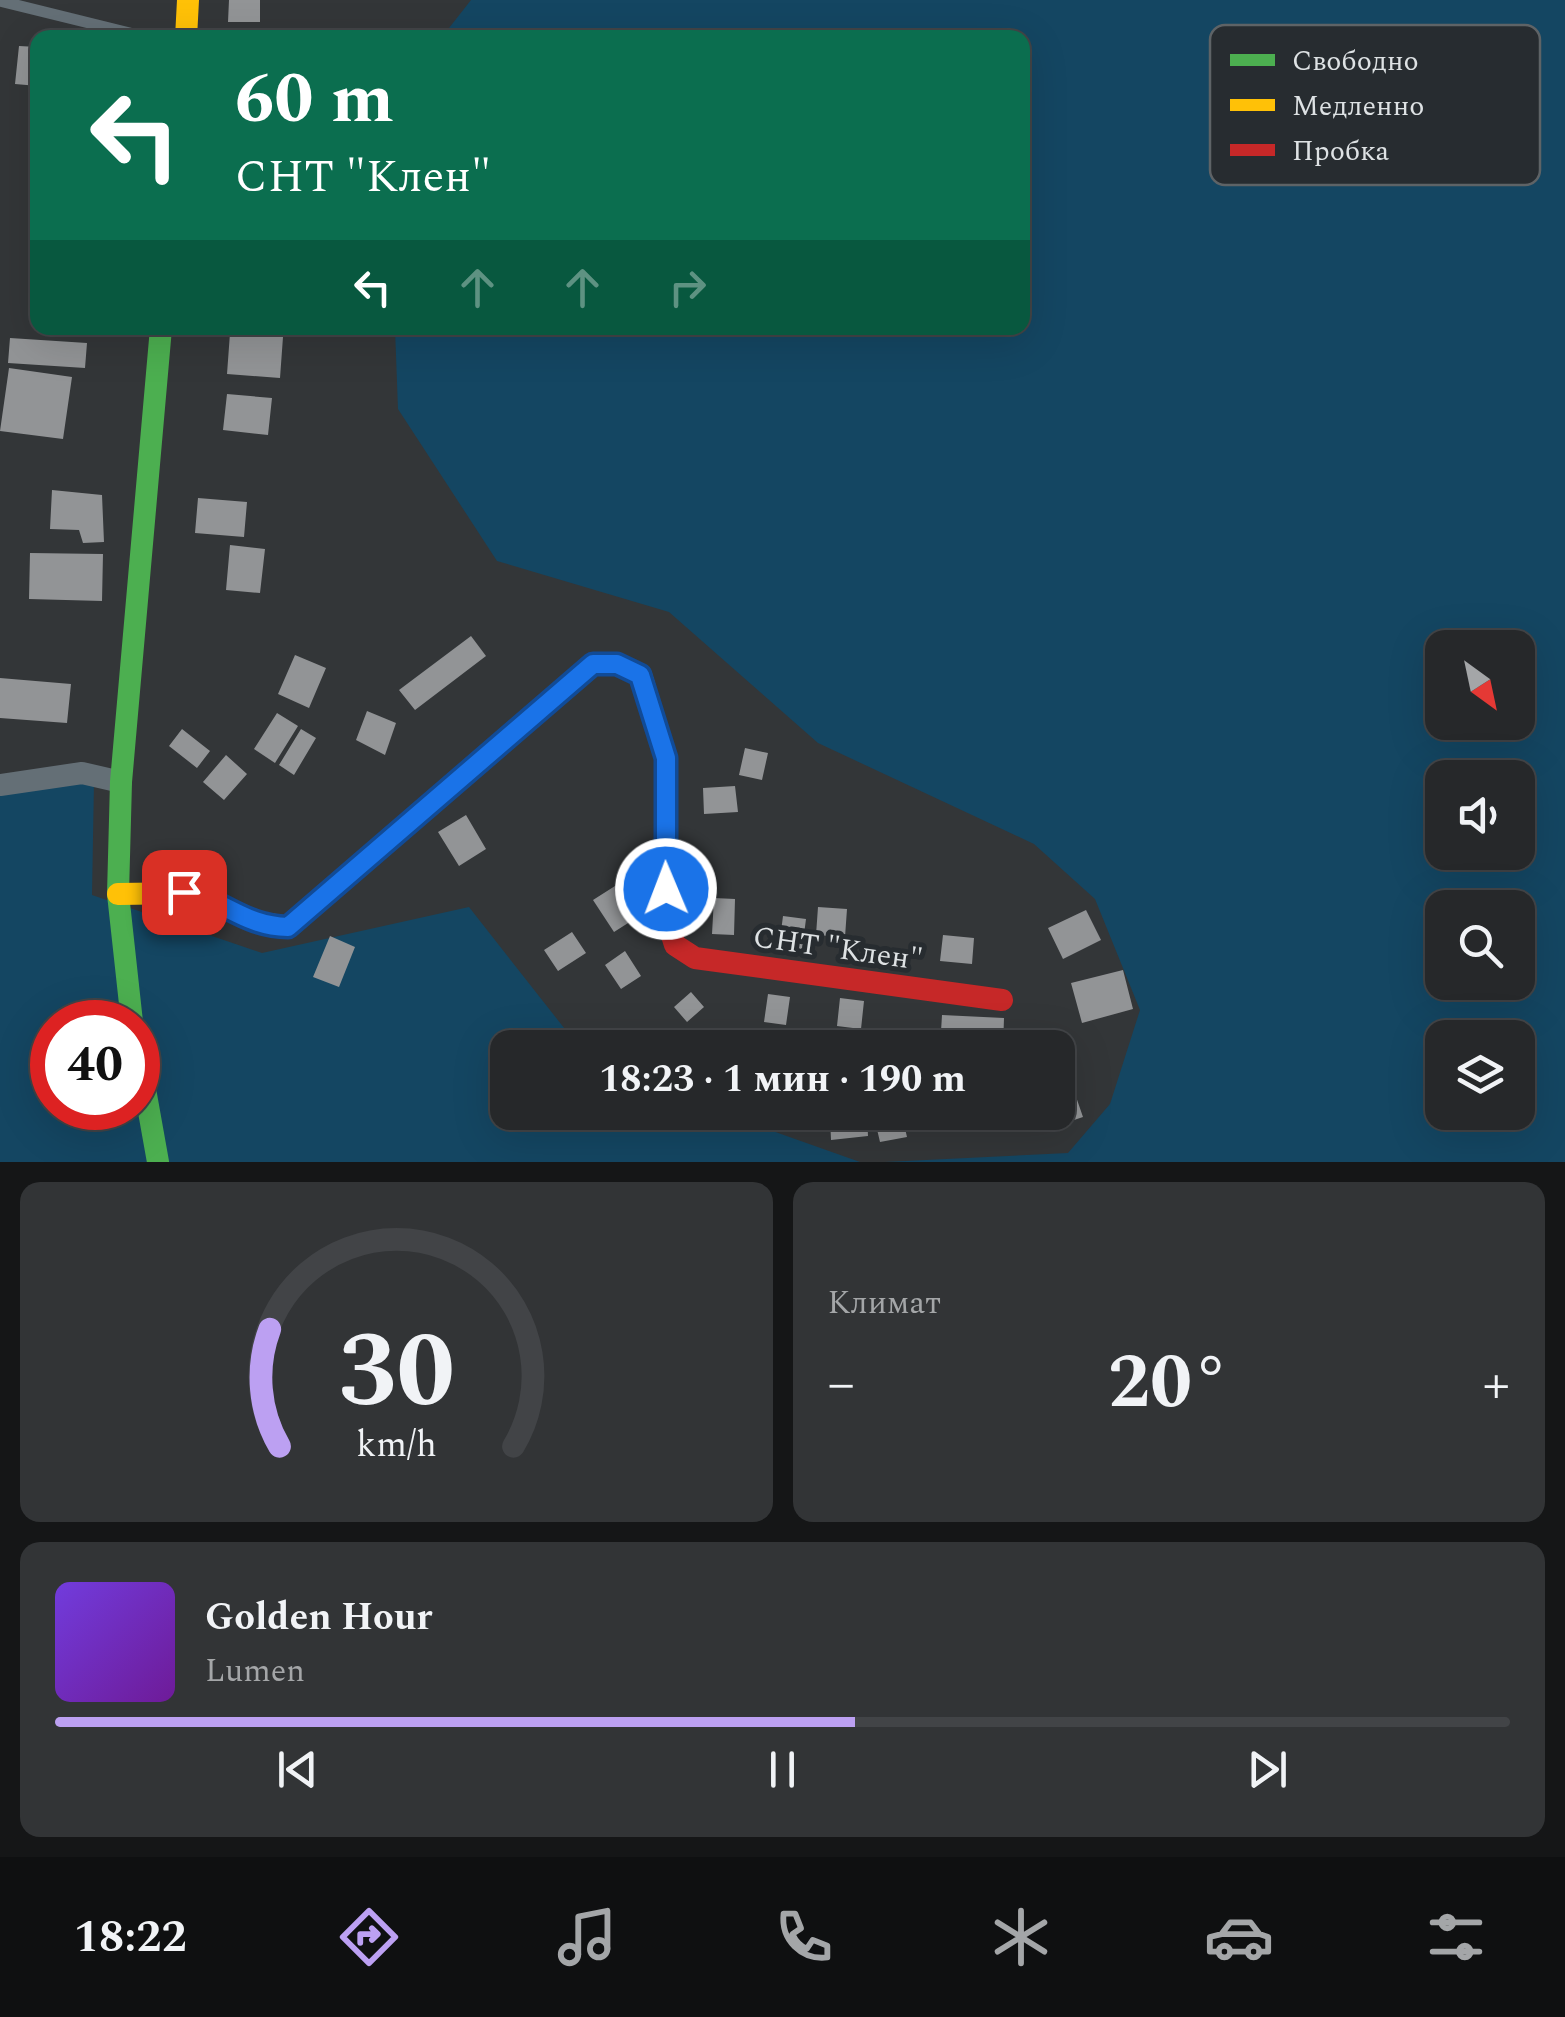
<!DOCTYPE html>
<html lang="ru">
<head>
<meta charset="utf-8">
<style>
	body { margin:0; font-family:Spectral,serif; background:#323436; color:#f1f3f6; height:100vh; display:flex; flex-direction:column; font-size:38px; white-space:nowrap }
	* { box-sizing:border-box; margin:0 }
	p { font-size:32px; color:#a4a6a8 }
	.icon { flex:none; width:55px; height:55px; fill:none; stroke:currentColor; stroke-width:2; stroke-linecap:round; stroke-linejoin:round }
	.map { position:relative; height:1162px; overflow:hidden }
	.panel { display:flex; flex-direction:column; gap:20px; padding:20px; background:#151617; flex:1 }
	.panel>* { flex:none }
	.hud { position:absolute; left:30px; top:30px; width:1000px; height:305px; border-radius:20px; box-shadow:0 10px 40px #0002,0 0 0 2px #424447; background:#0b6e4f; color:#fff; overflow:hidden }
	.needle { width:65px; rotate:147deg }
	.fabs { position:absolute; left:1425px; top:630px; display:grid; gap:20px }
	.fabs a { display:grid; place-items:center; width:110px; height:110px; border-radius:20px; background:#26282a; box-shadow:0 10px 40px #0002,0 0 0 2px #424447; font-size:50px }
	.speed { position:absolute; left:30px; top:1000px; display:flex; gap:20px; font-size:50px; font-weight:700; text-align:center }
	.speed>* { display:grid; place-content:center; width:130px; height:130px; border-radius:50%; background:#26282a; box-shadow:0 10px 40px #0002,0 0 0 2px #424447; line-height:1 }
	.speed .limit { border:15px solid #d22; background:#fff; color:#111 }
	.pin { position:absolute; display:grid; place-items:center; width:85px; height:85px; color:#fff; margin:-42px; border-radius:20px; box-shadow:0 5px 15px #0006 }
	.me { position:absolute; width:110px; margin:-55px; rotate:359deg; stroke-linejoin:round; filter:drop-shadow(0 0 8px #0008) }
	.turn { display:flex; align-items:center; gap:35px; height:210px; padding:0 40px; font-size:45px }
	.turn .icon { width:130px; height:130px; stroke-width:2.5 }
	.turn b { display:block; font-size:70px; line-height:85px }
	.lanes { display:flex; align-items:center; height:95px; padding:0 40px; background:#0003; justify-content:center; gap:50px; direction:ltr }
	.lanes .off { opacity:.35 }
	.big { font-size:75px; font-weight:700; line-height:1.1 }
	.panel .card { flex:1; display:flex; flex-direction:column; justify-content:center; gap:15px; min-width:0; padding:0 35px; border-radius:20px; background:#323436 }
	.panel .dial { align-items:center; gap:0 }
	.dial svg { height:260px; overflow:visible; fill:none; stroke:#424447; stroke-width:7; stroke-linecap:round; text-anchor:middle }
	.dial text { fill:#f1f3f6; stroke:none }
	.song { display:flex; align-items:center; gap:30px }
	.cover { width:120px; height:120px; border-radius:15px; background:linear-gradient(135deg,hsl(260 70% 55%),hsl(280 70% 35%)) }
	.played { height:10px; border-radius:5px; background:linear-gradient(90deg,#bca0f2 55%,#424447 55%) }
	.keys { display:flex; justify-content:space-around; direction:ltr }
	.heat { display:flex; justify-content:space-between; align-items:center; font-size:55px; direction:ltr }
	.panel .tiles { flex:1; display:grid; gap:20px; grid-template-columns:1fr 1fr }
	.card:last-child { grid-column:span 2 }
	.trip { position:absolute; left:490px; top:1030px; width:585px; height:100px; border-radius:20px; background:#26282a; box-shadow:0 10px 40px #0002,0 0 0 2px #424447; font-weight:700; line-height:100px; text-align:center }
	.menu { display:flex; height:160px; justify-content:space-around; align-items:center; background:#0f1011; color:#a4a6a8 }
	.menu .icon { width:70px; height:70px }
	.menu .on { color:#bca0f2 }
	.menu b { font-size:45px; color:#f1f3f6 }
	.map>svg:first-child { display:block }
	.green { fill:#144662; fill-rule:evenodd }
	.building { fill:#929496 }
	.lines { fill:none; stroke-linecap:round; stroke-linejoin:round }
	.lane { stroke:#646f76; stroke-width:11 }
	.street { stroke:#646f76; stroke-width:22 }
	.fast { stroke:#4caf50; stroke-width:22 }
	.slow { stroke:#ffc107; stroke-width:22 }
	.jam { stroke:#c62828; stroke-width:22 }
	.route-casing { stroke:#114b97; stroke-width:25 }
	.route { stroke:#1a73e8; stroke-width:18 }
	.labels { text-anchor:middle; stroke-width:10; stroke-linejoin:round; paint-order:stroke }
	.street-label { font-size:30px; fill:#dee2e4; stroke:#272c30 }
	.key { fill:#272c30; stroke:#5e6366; stroke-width:2.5 }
	.key-label { font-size:28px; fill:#dee2e4 }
</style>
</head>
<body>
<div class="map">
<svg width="1565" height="1162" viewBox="0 0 1565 1162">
	<rect width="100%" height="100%" fill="#333638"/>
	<path class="green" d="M 471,0 L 1565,0 L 1565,1162 L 885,1162 L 1068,1153 L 1110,1104 L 1140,1010 L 1095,899 L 1034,844 L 818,743 L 669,612 L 497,561 L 398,409 L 395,328 L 1022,328 L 1022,38 L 442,37 ZM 1442,648 L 1518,648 L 1518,722 L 1442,722 ZM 1442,778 L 1518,778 L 1518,852 L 1442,852 ZM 1442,908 L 1518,908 L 1518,982 L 1442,982 ZM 1442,1038 L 1518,1038 L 1518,1112 L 1442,1112 Z
		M 94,781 L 92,895 L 262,953 L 469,907 L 579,1047 L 508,1048 L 508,1112 L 722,1113 L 860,1162 L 0,1162 L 0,793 ZM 52,1022 L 138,1022 L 138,1108 L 52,1108 Z"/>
	<path class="building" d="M 229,0 L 260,0 L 260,22 L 228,22 Z
		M 19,46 L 38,47 L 38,86 L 15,84 Z
		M 230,333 L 283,337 L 280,378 L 227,374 Z
		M 10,338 L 87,343 L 85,368 L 8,363 Z
		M 9,368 L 72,377 L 63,439 L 0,431 Z
		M 227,394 L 272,398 L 268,435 L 223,430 Z
		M 52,490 L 102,495 L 104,542 L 83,543 L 79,530 L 50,529 Z
		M 198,498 L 247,502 L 244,537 L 195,533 Z
		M 230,545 L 265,549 L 260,593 L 226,590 Z
		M 30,553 L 103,554 L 102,601 L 29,599 Z
		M 471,636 L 486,656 L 415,710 L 399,690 Z
		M 295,655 L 326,668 L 309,708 L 278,694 Z
		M 0,678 L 71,684 L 67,723 L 0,718 Z
		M 367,711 L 396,723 L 385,755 L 356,740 Z
		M 277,713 L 298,726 L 275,763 L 254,749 Z
		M 182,729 L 210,751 L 197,768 L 169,746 Z
		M 301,729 L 316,738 L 294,775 L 279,765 Z
		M 745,748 L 768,753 L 762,780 L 739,775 Z
		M 226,755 L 247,774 L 224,800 L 203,782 Z
		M 735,786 L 738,812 L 704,814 L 703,788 Z
		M 466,815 L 486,849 L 459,866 L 438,832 Z
		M 626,879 L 647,911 L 614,932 L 593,900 Z
		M 714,898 L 735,899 L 734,935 L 712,934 Z
		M 818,907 L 847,909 L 845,937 L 816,935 Z
		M 1086,910 L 1101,940 L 1063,959 L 1048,928 Z
		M 783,916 L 806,919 L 802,950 L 779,947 Z
		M 572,932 L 586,953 L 558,971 L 544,950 Z
		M 943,935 L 974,938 L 972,964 L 940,961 Z
		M 330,936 L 355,947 L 339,987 L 313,977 Z
		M 625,951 L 641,976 L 621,989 L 605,965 Z
		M 1123,970 L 1133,1009 L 1082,1023 L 1071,983 Z
		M 691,992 L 704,1007 L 687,1022 L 674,1007 Z
		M 768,994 L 790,997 L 786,1025 L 764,1022 Z
		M 840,998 L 864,1001 L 861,1029 L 837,1026 Z
		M 942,1015 L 1004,1018 L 1003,1048 L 940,1048 Z
		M 885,1030 L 917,1038 L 915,1048 L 881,1048 Z
		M 1073,1088 L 1083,1117 L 1065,1123 L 1058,1094 Z
		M 867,1115 L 868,1136 L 831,1140 L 830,1116 Z
		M 903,1120 L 907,1137 L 880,1142 L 876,1125 Z"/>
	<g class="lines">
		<path class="lane" d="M 0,1 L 150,38"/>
		<path class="street" d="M 0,785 L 82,773 L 121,782"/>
		<path class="fast" d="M 132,1022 L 118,894 L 121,782 L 161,328
			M 138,1050 L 158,1162"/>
		<path class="slow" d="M 186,38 L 188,0
			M 118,894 L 190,893 L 261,923 L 288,927 L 593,664 L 617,664 L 641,675 L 666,758 L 666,798"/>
		<path class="jam" d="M 666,798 L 667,920 L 675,945 L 695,958 L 1002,1000"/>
	</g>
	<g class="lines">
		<g class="route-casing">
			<path id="route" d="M 184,892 C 225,900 243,926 288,927 L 593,664 L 617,664 L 640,675 L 666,758 L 666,889"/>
		</g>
		<use href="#route" class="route"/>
	</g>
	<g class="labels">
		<g class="street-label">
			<text transform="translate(838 948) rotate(8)" y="10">СНТ "Клен"</text>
		</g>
	</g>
	<rect x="1210" y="25" width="330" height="160" rx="15" class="key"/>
	<rect x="1230" y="54" width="45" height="12" fill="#4caf50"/>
	<rect x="1230" y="99" width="45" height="12" fill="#ffc107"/>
	<rect x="1230" y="144" width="45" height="12" fill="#c62828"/>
	<g class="key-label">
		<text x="1292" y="70">Свободно</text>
		<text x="1292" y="115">Медленно</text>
		<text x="1292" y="160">Пробка</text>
	</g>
</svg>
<div class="fabs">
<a><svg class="needle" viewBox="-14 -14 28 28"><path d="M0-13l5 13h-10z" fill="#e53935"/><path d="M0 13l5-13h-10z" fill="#a4a6a8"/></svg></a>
<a><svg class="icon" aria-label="sound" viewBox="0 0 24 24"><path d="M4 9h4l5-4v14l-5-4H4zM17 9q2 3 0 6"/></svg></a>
<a><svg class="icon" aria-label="search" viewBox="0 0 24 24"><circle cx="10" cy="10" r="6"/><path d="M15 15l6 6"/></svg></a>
<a><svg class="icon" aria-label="layers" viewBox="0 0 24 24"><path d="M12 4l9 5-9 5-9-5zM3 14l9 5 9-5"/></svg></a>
</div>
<div class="speed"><div class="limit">40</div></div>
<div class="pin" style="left:184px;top:892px;background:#d93025"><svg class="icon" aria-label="arrive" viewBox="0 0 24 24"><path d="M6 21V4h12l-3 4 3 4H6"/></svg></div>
<svg class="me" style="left:666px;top:889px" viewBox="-20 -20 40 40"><circle r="17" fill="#1a73e8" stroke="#fff" stroke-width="3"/><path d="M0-11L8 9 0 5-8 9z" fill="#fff"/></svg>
<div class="trip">18:23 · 1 мин · 190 m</div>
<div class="hud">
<div class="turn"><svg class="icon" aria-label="left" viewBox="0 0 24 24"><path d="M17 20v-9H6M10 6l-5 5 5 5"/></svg><div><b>60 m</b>СНТ &quot;Клен&quot;</div></div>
<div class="lanes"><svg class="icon" aria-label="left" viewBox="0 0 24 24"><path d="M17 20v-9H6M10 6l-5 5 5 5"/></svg><svg class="icon off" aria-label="ahead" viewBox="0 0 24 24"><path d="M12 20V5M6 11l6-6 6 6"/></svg><svg class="icon off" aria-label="ahead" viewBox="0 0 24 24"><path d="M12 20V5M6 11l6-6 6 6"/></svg><svg class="icon off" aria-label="right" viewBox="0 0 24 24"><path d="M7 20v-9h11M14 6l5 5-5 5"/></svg></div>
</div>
</div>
<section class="panel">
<div class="tiles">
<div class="card dial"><svg viewBox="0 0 100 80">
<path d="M14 69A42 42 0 1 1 86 69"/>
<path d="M14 69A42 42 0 0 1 11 33" stroke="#bca0f2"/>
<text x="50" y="56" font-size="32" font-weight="700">30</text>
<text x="50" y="72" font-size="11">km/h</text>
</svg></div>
<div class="card"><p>Климат</p>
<div class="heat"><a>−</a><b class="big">20°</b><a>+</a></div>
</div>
<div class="card">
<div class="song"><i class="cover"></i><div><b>Golden Hour</b><p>Lumen</p></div></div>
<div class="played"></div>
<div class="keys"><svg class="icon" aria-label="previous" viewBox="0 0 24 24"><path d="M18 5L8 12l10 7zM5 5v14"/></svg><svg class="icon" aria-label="pause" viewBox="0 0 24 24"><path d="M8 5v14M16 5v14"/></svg><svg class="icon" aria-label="next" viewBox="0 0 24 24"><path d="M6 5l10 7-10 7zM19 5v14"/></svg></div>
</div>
</div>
</section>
<nav class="menu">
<b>18:22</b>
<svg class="icon on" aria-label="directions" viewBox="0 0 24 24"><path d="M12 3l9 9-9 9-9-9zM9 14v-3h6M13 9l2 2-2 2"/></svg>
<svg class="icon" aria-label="music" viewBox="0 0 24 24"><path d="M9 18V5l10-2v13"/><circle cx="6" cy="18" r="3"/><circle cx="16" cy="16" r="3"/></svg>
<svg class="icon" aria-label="phone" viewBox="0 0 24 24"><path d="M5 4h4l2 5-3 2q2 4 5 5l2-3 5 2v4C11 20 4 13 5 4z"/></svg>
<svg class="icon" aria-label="climate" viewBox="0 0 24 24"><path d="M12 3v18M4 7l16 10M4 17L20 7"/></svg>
<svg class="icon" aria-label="car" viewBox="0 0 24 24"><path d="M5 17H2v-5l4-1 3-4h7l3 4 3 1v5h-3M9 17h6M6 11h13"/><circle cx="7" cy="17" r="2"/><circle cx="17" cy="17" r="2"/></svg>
<svg class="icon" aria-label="filters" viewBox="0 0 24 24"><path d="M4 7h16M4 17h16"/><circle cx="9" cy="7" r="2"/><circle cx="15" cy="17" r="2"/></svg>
</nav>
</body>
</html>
